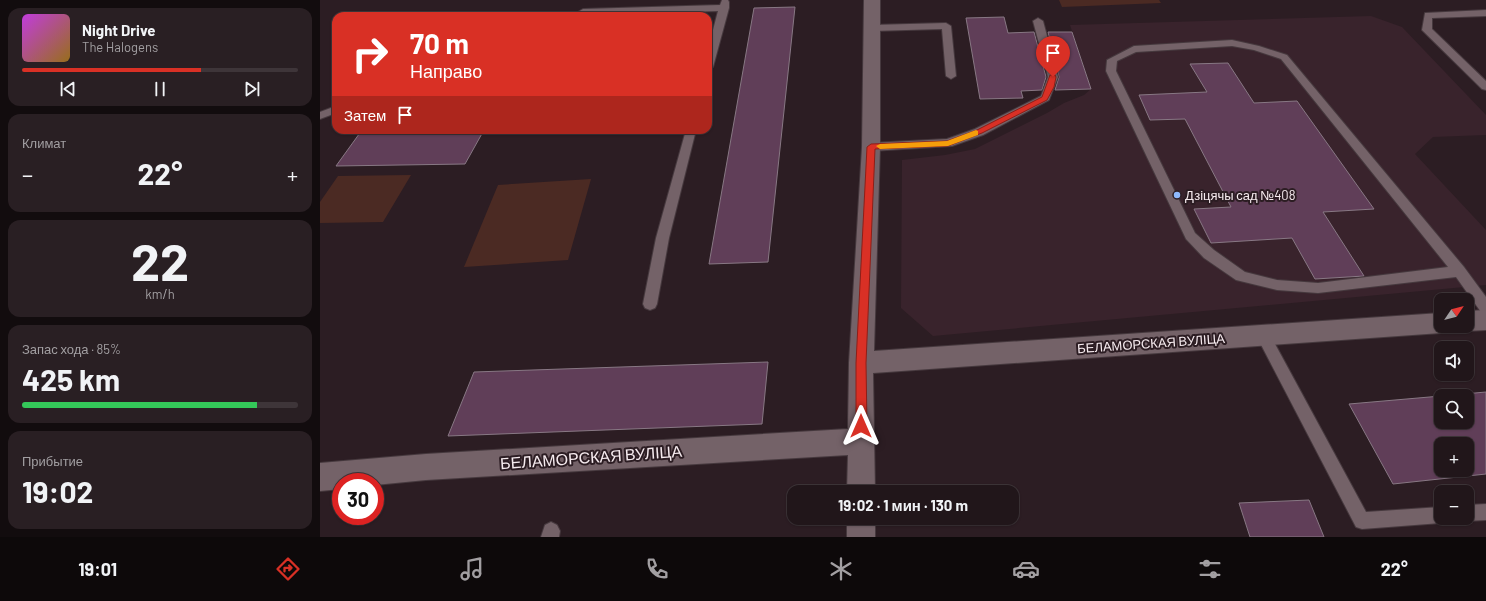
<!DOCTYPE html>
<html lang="ru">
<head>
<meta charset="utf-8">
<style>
	body { margin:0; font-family:Barlow,sans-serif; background:#291f23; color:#f1f3f6; height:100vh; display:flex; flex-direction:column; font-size:15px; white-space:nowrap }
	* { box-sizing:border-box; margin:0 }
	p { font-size:13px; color:#a29fa2 }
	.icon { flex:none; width:22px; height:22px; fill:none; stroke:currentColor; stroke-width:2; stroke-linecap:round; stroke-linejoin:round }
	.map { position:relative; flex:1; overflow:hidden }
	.panel { display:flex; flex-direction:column; gap:8px; padding:8px; background:#120c0e; width:320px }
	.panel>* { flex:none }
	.hud { position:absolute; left:12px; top:12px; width:380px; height:122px; border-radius:12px; box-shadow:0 1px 3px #0004,0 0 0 1px #3e3539; background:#d93025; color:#fff; overflow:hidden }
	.needle { width:26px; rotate:55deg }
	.controls { position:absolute; left:1114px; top:293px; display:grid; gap:8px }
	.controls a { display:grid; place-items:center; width:40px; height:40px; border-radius:8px; background:#21161a; box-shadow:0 1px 3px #0004,0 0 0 1px #3e3539; font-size:20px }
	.speed { position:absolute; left:12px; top:473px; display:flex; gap:8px; font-size:20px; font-weight:700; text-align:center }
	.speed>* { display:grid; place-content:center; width:52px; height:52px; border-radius:50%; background:#21161a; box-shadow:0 1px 3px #0004,0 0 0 1px #3e3539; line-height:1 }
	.speed .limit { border:6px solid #d22; background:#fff; color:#111 }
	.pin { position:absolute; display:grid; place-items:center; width:34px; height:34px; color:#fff; margin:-41px -17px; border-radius:50% 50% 50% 0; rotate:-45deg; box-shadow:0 0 4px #0007 }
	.pin .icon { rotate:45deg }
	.me { position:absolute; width:44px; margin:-22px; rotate:0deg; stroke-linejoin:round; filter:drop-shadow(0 0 3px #0008) }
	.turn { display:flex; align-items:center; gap:14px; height:84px; padding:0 12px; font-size:18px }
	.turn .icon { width:52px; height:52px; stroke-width:2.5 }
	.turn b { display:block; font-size:28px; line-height:34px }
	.then { display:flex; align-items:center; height:38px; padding:0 12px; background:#0003; gap:8px; font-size:15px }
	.big { font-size:30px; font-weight:700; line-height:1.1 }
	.panel .widget { flex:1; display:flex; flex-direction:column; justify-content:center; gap:6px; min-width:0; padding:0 14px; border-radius:12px; background:#291f23 }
	.panel .dial { align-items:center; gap:0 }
	.dial b { font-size:52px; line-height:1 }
	.song { display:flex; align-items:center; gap:12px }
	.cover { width:48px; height:48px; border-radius:6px; background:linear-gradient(135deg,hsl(290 70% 55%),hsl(40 70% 35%)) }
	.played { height:4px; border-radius:2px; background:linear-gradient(90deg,#d93025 65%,#3e3539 65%) }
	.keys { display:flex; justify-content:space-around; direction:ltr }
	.heat { display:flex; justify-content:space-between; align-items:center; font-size:22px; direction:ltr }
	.charge { height:6px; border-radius:3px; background:linear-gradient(90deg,#34c759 85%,#3e3539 0) }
	.trip { position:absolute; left:467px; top:485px; width:232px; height:40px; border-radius:12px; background:#21161a; box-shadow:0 1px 3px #0004,0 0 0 1px #3e3539; font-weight:700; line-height:40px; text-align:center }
	.dock { display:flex; height:64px; justify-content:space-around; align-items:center; background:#0d090a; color:#a29fa2 }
	.dock .icon { width:28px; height:28px }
	.dock .selected { color:#d93025 }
	.dock b { font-size:18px; color:#f1f3f6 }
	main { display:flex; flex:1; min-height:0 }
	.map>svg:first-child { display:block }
	.built { fill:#39232c }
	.green { fill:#4b2a23 }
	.building { fill:#603e58; stroke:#887884; fill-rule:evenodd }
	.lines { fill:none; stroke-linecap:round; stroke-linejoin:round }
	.lane-casing { stroke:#46393e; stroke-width:2 }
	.street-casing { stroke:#46393e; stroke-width:2 }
	.lane { fill:#746268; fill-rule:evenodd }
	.street { fill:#746268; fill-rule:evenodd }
	.route { fill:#d93025; stroke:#8d1f18 }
	.slow { fill:#f59e0b }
	.poi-dot { fill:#8eb9fd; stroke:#2c1d23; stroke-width:1.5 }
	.labels { text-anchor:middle; stroke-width:4; stroke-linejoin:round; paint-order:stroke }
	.poi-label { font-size:13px; fill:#f6ebef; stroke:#2c1d23; text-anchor:start }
	.street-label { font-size:13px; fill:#f6ebef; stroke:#2c1d23 }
	.near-street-label { font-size:16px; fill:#f6ebef; stroke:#2c1d23 }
</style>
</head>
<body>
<main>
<section class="panel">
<div class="widget">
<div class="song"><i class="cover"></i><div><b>Night Drive</b><p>The Halogens</p></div></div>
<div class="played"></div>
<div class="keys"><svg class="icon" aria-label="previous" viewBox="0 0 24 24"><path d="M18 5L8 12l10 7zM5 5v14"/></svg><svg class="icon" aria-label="pause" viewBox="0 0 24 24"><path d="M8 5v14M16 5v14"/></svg><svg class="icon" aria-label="next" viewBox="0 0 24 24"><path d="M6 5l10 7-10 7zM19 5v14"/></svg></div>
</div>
<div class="widget"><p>Климат</p>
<div class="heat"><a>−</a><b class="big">22°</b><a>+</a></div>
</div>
<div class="widget dial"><b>22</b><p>km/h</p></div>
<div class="widget"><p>Запас хода · 85%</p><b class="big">425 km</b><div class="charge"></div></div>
<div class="widget"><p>Прибытие</p><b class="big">19:02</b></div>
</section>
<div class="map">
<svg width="1166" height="537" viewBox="0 0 1166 537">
	<rect width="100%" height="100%" fill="#2c1d23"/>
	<path class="built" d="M 1051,16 L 1082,27 L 1166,115 L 1166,135 L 1113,137 L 1095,154 L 1166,230 L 1166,285 L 613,336 L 581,308 L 582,160 L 625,155 L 655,149 L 727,113 L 744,103 L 764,95 L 771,89 L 750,25 Z"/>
	<path class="green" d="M 739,0 L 839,0 L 841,3 L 742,7 Z
		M 91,175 L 63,222 L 0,223 L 0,202 L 18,176 Z
		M 271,179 L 248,260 L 144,267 L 178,185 Z"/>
	<path class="building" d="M 475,7 L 448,262 L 389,264 L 434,8 Z
		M 684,17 L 688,33 L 714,32 L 726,77 L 722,90 L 701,91 L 703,98 L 660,99 L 646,18 Z
		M 728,32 L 752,32 L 771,89 L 735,90 L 739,77 Z
		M 908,63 L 934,103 L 977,101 L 1054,209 L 1003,212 L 1044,276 L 995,279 L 972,238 L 891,243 L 874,209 L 911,207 L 865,119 L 830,120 L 819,95 L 887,92 L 870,64 Z
		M 42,130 L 164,130 L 145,164 L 16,166 Z
		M 448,362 L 442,424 L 128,436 L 154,372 Z
		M 1166,392 L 1166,474 L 1073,484 L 1029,404 L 1121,396 L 1121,422 L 1147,422 L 1147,396 L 1122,396 ZM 1121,444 L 1147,444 L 1147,470 L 1121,470 Z
		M 989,500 L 1004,537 L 930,537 L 919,503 Z"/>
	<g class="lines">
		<g class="lane-casing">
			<path id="lane" d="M 402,0 L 408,0 L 409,2 L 409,8 L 393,67 L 388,70 L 388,49 L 398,11 L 263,15 L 258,12 L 263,9 L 400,5 Z
				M 1166,10 L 1166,16 L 1112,18 L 1112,29 L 1166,81 L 1166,90 L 1162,89 L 1102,30 L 1105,13 Z
				M 718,18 L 723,21 L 738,77 L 729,100 L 663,135 L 632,146 L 551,151 L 547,150 L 545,147 L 547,144 L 551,143 L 627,139 L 655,129 L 721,96 L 728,77 L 713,21 Z
				M 626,23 L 631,26 L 636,76 L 631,79 L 626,76 L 622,29 L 552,31 L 547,28 L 552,25 Z
				M 912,40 L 939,46 L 967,55 L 1144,267 L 1166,297 L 1166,314 L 1161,312 L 1136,277 L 998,293 L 957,290 L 916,280 L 884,258 L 866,239 L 786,71 L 787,60 L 814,46 ZM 912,46 L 934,50 L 961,59 L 1128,267 L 998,283 L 957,280 L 925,272 L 894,250 L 875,233 L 796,71 L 797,61 L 816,52 Z
				M 16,106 L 16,113 L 0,119 L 0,112 Z
				M 366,130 L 376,130 L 349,238 L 337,304 L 335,308 L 330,310 L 325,308 L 323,304 L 336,238 Z
				M 943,329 L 948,331 L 1046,512 L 1121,507 L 1121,518 L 1128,518 L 1127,521 L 1121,523 L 1042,529 L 1036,527 L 936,335 L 938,331 Z
				M 1166,504 L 1166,520 L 1147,521 L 1141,519 L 1147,518 L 1147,505 Z
				M 231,522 L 237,525 L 240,531 L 239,537 L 221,537 L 225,525 Z"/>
		</g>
		<g class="street-casing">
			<path id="street" d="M 544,0 L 560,0 L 560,147 L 554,351 L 1121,313 L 1121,326 L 1131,326 L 1129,330 L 1121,333 L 553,373 L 555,492 L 527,492 L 528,455 L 106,480 L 55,485 L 55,482 L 21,482 L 21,489 L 0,491 L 0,463 L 106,454 L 528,429 L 529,363 L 542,147 Z
				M 1166,310 L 1166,330 L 1147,331 L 1139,328 L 1138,326 L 1147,326 L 1147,311 Z
				M 527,518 L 555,518 L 555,537 L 527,537 Z"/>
		</g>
		<use href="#lane" class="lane"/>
		<use href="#street" class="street"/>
	</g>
	<path class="route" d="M 730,75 L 735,75 L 736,77 L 734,87 L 727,100 L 662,133 L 628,146 L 555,149 L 546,363 L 547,426 L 545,429 L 541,431 L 537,429 L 536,426 L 536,363 L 547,147 L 551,144 L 627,141 L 657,130 L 722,97 Z"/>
	<path class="slow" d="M 656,130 L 658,131 L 658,135 L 628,146 L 560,149 L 556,146 L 560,144 L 627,141 Z"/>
	<circle class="poi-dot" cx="857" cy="195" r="4"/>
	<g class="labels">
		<g class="poi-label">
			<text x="865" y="200">Дзіцячы сад №408</text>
		</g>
		<g class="street-label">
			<text transform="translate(831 343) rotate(-4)" y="5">БЕЛАМОРСКАЯ ВУЛІЦА</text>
		</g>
		<g class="near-street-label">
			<text transform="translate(271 457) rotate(-4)" y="6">БЕЛАМОРСКАЯ ВУЛІЦА</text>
		</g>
	</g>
</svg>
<div class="controls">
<a><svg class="needle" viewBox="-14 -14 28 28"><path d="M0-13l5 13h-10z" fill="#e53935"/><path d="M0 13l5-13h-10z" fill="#a29fa2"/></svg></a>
<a><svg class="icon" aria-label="sound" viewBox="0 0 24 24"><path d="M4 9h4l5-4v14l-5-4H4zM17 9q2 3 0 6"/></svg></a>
<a><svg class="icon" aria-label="search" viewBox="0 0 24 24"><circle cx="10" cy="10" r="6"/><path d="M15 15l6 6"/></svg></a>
<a>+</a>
<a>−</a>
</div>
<div class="speed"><div class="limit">30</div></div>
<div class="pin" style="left:733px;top:77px;background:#d93025"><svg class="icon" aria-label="arrive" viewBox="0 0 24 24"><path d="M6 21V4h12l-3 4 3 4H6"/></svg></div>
<svg class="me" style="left:541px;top:426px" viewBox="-20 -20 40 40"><path d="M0-17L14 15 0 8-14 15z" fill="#d93025" stroke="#fff" stroke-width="4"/></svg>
<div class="trip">19:02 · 1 мин · 130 m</div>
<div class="hud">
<div class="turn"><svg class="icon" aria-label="right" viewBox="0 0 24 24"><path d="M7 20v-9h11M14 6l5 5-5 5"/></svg><div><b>70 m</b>Направо</div></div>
<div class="then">Затем<svg class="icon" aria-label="arrive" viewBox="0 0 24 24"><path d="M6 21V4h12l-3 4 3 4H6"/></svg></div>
</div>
</div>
</main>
<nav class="dock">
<b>19:01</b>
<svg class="icon selected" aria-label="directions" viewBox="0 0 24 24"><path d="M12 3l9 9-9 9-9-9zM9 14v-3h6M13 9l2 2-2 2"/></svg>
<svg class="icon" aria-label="music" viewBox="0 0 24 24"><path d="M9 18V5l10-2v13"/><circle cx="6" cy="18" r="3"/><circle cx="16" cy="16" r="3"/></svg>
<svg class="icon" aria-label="phone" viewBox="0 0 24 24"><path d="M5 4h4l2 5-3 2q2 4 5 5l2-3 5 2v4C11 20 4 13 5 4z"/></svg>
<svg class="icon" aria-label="climate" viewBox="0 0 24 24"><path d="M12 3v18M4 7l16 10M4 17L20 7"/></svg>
<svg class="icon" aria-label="car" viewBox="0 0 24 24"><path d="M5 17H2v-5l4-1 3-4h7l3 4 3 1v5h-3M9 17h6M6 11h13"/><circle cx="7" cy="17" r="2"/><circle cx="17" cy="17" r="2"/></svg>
<svg class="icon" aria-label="filters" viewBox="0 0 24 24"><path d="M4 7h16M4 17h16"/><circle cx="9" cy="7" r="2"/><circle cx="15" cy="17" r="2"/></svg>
<b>22°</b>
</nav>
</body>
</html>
